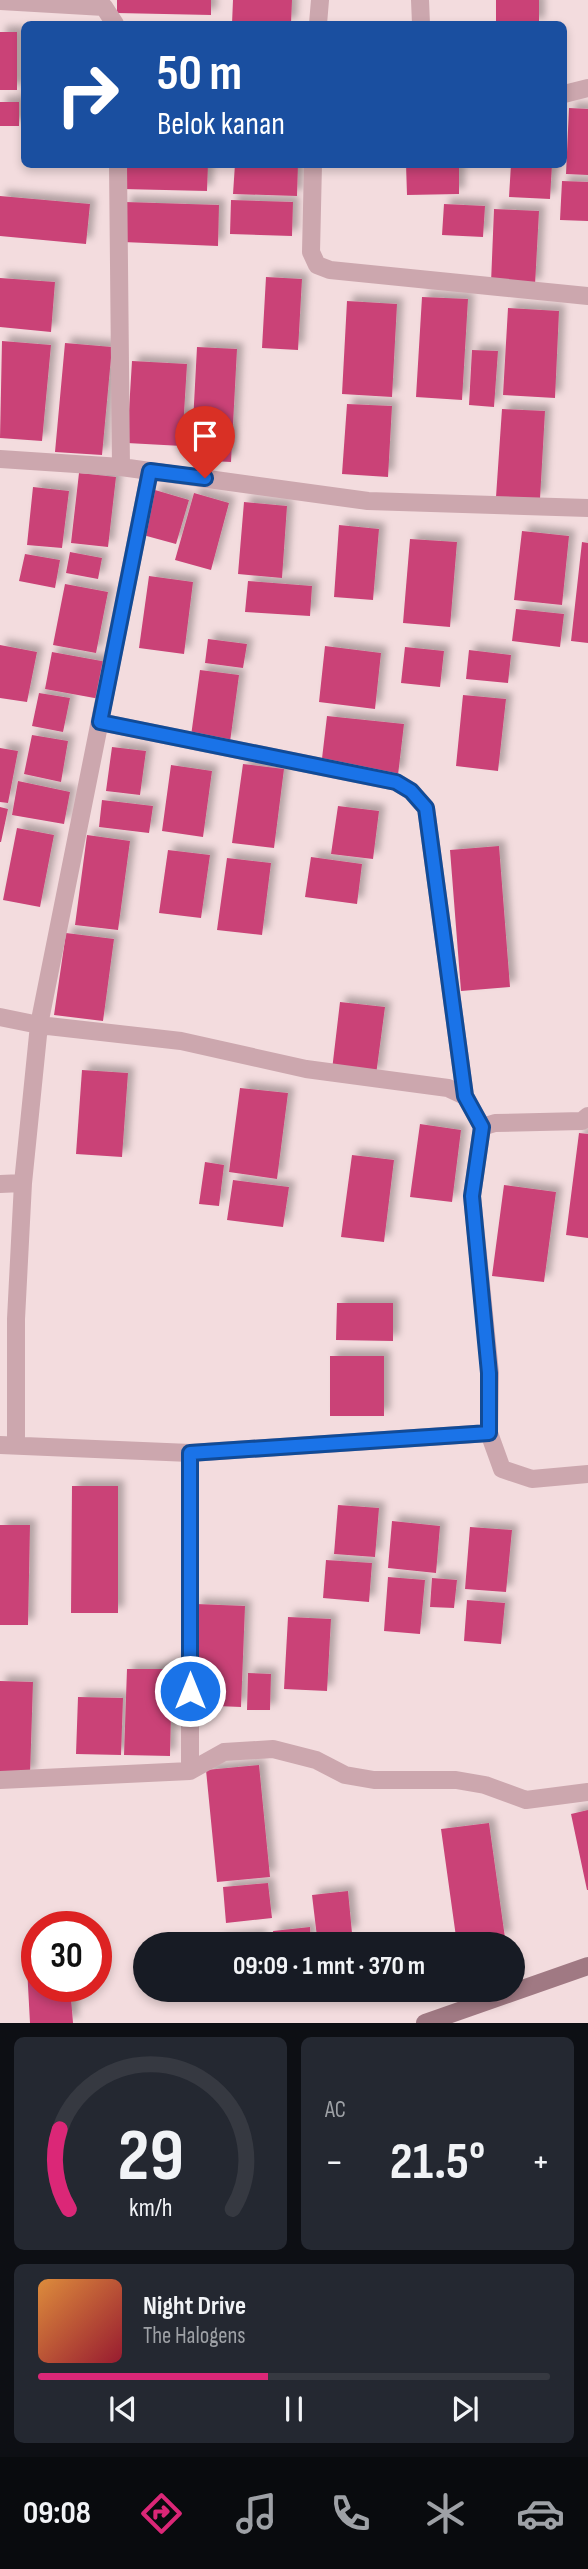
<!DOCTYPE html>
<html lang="id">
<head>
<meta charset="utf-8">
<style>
	body { margin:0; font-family:"Sofia Sans Condensed",sans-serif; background:#242831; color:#f1f3f6; height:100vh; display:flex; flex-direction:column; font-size:26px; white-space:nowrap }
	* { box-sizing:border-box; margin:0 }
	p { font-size:23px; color:#9ea1a6 }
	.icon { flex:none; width:38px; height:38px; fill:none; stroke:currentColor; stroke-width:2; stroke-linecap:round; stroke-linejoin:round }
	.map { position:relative; height:2023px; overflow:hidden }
	.sheet { display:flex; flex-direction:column; gap:14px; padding:14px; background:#0d0f14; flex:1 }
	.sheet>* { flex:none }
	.hud { position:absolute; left:21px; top:21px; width:546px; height:147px; border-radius:10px; box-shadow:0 4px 10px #0003; background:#1a4fa0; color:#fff; overflow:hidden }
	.speed { position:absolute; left:21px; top:1911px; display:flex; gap:14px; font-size:35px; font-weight:700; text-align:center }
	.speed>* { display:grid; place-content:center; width:91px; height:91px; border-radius:50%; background:#171b24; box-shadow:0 4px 10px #0003; line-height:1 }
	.speed .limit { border:10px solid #d22; background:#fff; color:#111 }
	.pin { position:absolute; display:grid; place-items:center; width:60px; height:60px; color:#fff; margin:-72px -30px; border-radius:50% 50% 50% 0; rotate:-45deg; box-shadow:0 0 7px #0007 }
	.pin .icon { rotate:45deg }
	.me { position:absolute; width:77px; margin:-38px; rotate:0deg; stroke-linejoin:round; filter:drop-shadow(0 0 5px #0008) }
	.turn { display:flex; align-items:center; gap:24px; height:147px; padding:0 21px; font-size:32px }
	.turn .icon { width:91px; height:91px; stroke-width:2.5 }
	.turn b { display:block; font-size:49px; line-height:60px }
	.big { font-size:52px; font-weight:700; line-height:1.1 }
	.sheet .widget { flex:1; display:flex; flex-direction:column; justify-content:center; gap:10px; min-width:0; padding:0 24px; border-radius:10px; background:#242831 }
	.sheet .dial { align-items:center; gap:0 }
	.dial svg { height:182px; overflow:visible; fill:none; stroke:#363941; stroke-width:7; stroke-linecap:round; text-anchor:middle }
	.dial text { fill:#f1f3f6; stroke:none }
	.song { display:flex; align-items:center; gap:21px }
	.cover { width:84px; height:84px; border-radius:10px; background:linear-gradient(135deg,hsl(30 70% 55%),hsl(350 70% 35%)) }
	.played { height:7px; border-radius:4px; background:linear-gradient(90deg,#db2777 45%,#363941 45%) }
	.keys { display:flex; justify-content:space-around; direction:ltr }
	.heat { display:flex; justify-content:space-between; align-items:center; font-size:38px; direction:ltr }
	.sheet .tiles { flex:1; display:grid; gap:14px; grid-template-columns:1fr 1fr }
	.widget:last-child { grid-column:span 2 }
	.trip { position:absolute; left:133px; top:1932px; width:392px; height:70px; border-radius:35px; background:#171b24; box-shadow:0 4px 10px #0003; font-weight:700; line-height:70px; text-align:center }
	.dock { display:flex; height:112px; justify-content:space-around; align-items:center; background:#090b0e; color:#9ea1a6 }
	.dock .icon { width:49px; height:49px }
	.dock .active { color:#db2777 }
	.dock b { font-size:32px; color:#f1f3f6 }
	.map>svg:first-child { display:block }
	.building { fill:#ca4377; filter:url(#shadow) }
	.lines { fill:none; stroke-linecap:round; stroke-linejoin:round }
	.street { stroke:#cca7ae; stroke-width:18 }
	.secondary { stroke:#a07983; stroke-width:18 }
	.route-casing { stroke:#114b97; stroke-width:18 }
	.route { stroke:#1a73e8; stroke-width:12 }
</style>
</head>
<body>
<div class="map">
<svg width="588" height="2023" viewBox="0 0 588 2023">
	<defs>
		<filter id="shadow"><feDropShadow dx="6" dy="-6" stdDeviation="3.5" flood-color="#0004"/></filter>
	</defs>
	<rect width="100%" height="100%" fill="#f3dcde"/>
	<path class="building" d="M 117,0 L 211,0 L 211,15 L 117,13 Z
		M 233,0 L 292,0 L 291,24 L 232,24 Z
		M 496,0 L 539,0 L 539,24 L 496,24 Z
		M 0,32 L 17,32 L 17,90 L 0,90 Z
		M 0,102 L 19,102 L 19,126 L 0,126 Z
		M 569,108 L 588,109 L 588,175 L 566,174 Z
		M 123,164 L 208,164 L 207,191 L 122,189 Z
		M 235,164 L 298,164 L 297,196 L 233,194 Z
		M 406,164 L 459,164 L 459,194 L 407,195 Z
		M 511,164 L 552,164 L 550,199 L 509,197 Z
		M 562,181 L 588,182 L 588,221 L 560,220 Z
		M 0,196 L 90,204 L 86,244 L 0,236 Z
		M 231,200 L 293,202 L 292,236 L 230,234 Z
		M 125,202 L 219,205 L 218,246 L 123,242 Z
		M 444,204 L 485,206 L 483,237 L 442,235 Z
		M 494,209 L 539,211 L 535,285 L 491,283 Z
		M 266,277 L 302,279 L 298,350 L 262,348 Z
		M 0,278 L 55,282 L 51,332 L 0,327 Z
		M 422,297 L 468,299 L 462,400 L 416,397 Z
		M 347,301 L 397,304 L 392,397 L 342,394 Z
		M 508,308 L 559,311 L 555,398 L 503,395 Z
		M 2,341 L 51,345 L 42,441 L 0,438 Z
		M 65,343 L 112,347 L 102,455 L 55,452 Z
		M 197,347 L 237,349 L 231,462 L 191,460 Z
		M 472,350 L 498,351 L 494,407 L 469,405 Z
		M 132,361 L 187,364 L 182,446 L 127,443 Z
		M 347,404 L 392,406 L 388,477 L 342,474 Z
		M 502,409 L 545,411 L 540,499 L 496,497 Z
		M 79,473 L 116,477 L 108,547 L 71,543 Z
		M 33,487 L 69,491 L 62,548 L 27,545 Z
		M 155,490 L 189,500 L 176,544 L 143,535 Z
		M 194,493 L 229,503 L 211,570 L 175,560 Z
		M 244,502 L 287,506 L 282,578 L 238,574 Z
		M 339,525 L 379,529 L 373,600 L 334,597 Z
		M 522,531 L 569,536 L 562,605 L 514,600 Z
		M 410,539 L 457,542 L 450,627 L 403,623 Z
		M 582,542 L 588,543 L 588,643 L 571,641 Z
		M 70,552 L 102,558 L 98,579 L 66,573 Z
		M 25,554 L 60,560 L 55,588 L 19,581 Z
		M 149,576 L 193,582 L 184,654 L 139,648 Z
		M 248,581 L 312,586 L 310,616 L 245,612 Z
		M 65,584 L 108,592 L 96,653 L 53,645 Z
		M 516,609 L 564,614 L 560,647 L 512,641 Z
		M 208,639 L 247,644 L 243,668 L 205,663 Z
		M 0,645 L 37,652 L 27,702 L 0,698 Z
		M 325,646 L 381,653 L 375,709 L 319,702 Z
		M 405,647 L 444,651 L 440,687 L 401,683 Z
		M 469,650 L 511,655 L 508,683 L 466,679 Z
		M 52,652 L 107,662 L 100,699 L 45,689 Z
		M 200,670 L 239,675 L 230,742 L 191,736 Z
		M 39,693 L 70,698 L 63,732 L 32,726 Z
		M 463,695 L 506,699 L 498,771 L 456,766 Z
		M 327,716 L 404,724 L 398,775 L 321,767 Z
		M 32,735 L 68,741 L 61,782 L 24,774 Z
		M 112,747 L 146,751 L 140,795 L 106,791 Z
		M 0,748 L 18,751 L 8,803 L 0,802 Z
		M 243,764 L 284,769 L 274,848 L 232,843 Z
		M 171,765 L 212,771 L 203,837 L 162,831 Z
		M 18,781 L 70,792 L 64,824 L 12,815 Z
		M 102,800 L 153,806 L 149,833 L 99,827 Z
		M 338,806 L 379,811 L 373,859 L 331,854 Z
		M 0,807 L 8,809 L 1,842 L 0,842 Z
		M 17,828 L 54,835 L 40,907 L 3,900 Z
		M 87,835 L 130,841 L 118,930 L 75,925 Z
		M 499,846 L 510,987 L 461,991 L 450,850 Z
		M 168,850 L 210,855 L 201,918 L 159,913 Z
		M 311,857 L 362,864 L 357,904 L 305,897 Z
		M 227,858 L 271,863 L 262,935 L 217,930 Z
		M 66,933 L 114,939 L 103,1021 L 54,1015 Z
		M 340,1002 L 385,1007 L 376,1075 L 332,1070 Z
		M 82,1070 L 128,1073 L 122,1157 L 76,1154 Z
		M 240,1088 L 288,1093 L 277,1179 L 229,1172 Z
		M 420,1124 L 461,1130 L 452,1202 L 410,1197 Z
		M 579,1133 L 588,1134 L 588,1238 L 566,1235 Z
		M 352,1155 L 394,1160 L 384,1242 L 341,1237 Z
		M 205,1162 L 224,1165 L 219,1206 L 199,1204 Z
		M 233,1180 L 289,1187 L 283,1227 L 227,1220 Z
		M 504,1185 L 556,1192 L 544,1282 L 492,1276 Z
		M 337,1303 L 393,1303 L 393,1341 L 336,1340 Z
		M 330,1356 L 384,1356 L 384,1416 L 330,1416 Z
		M 72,1486 L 118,1486 L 118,1613 L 71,1613 Z
		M 338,1505 L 379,1508 L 375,1557 L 334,1554 Z
		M 392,1521 L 440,1526 L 436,1573 L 388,1568 Z
		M 0,1525 L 30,1525 L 28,1625 L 0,1625 Z
		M 470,1527 L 512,1530 L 506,1592 L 465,1589 Z
		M 326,1560 L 372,1563 L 369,1602 L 323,1598 Z
		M 388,1577 L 425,1580 L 420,1634 L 384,1631 Z
		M 432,1578 L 457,1580 L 454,1608 L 430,1607 Z
		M 467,1600 L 505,1603 L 501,1644 L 464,1641 Z
		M 196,1604 L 245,1606 L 241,1707 L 193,1705 Z
		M 288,1617 L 331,1619 L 327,1691 L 284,1689 Z
		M 127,1669 L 172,1669 L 170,1756 L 124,1755 Z
		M 248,1673 L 271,1674 L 270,1710 L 247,1710 Z
		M 0,1681 L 33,1682 L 30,1775 L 0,1774 Z
		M 78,1697 L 123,1698 L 121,1755 L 76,1754 Z
		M 259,1765 L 270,1877 L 217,1882 L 206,1770 Z
		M 588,1810 L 588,1890 L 587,1890 L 571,1814 Z
		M 489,1823 L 505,1938 L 457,1944 L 441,1829 Z
		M 268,1883 L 272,1918 L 226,1923 L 223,1887 Z
		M 348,1891 L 352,1933 L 317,1937 L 312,1895 Z
		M 310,1927 L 311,1944 L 274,1944 L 273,1931 Z
		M 260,1935 L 261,1944 L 218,1944 L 218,1940 Z
		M 37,1948 L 37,1986 L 70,1986 L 73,2023 L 30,2023 L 26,1949 Z"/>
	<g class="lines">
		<path class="street" d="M 420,0 L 421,24
			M 0,1 L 104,7 L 115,24
			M 318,24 L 320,0
			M 564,94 L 588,88
			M 118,164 L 121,467
			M 313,164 L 311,252 L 317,265 L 330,270 L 588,296
			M 0,459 L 121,467 L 368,501 L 588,508
			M 100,722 L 396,782 L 411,791 L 426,808 L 465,1096
			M 0,1017 L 39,1025 L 181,1041 L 306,1069 L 448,1088 L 465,1096 L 482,1127 L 472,1196 L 490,1373 L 489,1433
			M 482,1127 L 495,1123 L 582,1121 L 588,1116
			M 0,1184 L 23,1183
			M 0,1445 L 190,1453 L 489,1433 L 502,1469 L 532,1479 L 588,1474
			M 16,1445 L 16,1319 L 23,1183 L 39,1025 L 150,471
			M 190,1453 L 190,1771
			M 0,1780 L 190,1771 L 224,1752 L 273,1749 L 316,1760 L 345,1775 L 374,1780 L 456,1780 L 485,1785 L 526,1800 L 588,1792"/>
		<path class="secondary" d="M 425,2023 L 588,1966"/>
	</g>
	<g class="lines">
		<g class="route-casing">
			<path id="route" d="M 190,1691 L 190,1453 L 489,1433 L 489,1373 L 472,1196 L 482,1127 L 465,1096 L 426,808 L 411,791 L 396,782 L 100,722 L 150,471 L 205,478"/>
		</g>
		<use href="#route" class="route"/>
	</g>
</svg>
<div class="speed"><div class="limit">30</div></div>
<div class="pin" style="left:205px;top:478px;background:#d93025"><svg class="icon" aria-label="arrive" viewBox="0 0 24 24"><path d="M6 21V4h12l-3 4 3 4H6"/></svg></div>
<svg class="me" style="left:190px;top:1691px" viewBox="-20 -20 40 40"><circle r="17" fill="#1a73e8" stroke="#fff" stroke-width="3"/><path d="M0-11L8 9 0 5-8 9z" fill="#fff"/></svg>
<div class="trip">09:09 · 1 mnt · 370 m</div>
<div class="hud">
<div class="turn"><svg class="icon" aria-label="right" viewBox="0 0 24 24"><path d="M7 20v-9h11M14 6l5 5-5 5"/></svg><div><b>50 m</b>Belok kanan</div></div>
</div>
</div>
<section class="sheet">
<div class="tiles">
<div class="widget dial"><svg viewBox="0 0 100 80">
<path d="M14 69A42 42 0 1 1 86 69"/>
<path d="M14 69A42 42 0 0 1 10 34" stroke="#db2777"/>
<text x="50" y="56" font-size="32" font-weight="700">29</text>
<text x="50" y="72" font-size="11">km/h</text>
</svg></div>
<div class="widget"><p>AC</p>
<div class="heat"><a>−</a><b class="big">21.5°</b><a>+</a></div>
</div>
<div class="widget">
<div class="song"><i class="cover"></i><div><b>Night Drive</b><p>The Halogens</p></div></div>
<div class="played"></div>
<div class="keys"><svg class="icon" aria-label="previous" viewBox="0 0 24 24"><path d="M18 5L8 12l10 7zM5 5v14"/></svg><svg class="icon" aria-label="pause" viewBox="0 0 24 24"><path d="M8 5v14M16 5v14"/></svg><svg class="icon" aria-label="next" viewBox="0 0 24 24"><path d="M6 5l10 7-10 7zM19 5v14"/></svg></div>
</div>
</div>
</section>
<nav class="dock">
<b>09:08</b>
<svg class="icon active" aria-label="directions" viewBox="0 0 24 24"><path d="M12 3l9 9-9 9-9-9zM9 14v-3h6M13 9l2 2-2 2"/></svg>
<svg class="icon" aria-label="music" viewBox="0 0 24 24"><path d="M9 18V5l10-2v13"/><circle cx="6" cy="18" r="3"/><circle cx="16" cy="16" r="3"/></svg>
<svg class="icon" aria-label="phone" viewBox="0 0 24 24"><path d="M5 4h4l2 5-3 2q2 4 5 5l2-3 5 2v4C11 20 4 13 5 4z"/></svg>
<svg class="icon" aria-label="climate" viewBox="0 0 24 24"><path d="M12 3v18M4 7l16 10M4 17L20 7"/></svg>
<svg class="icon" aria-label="car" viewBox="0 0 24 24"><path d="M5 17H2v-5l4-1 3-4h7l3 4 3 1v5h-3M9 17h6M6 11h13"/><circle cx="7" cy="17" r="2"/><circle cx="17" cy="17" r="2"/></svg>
</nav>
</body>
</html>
